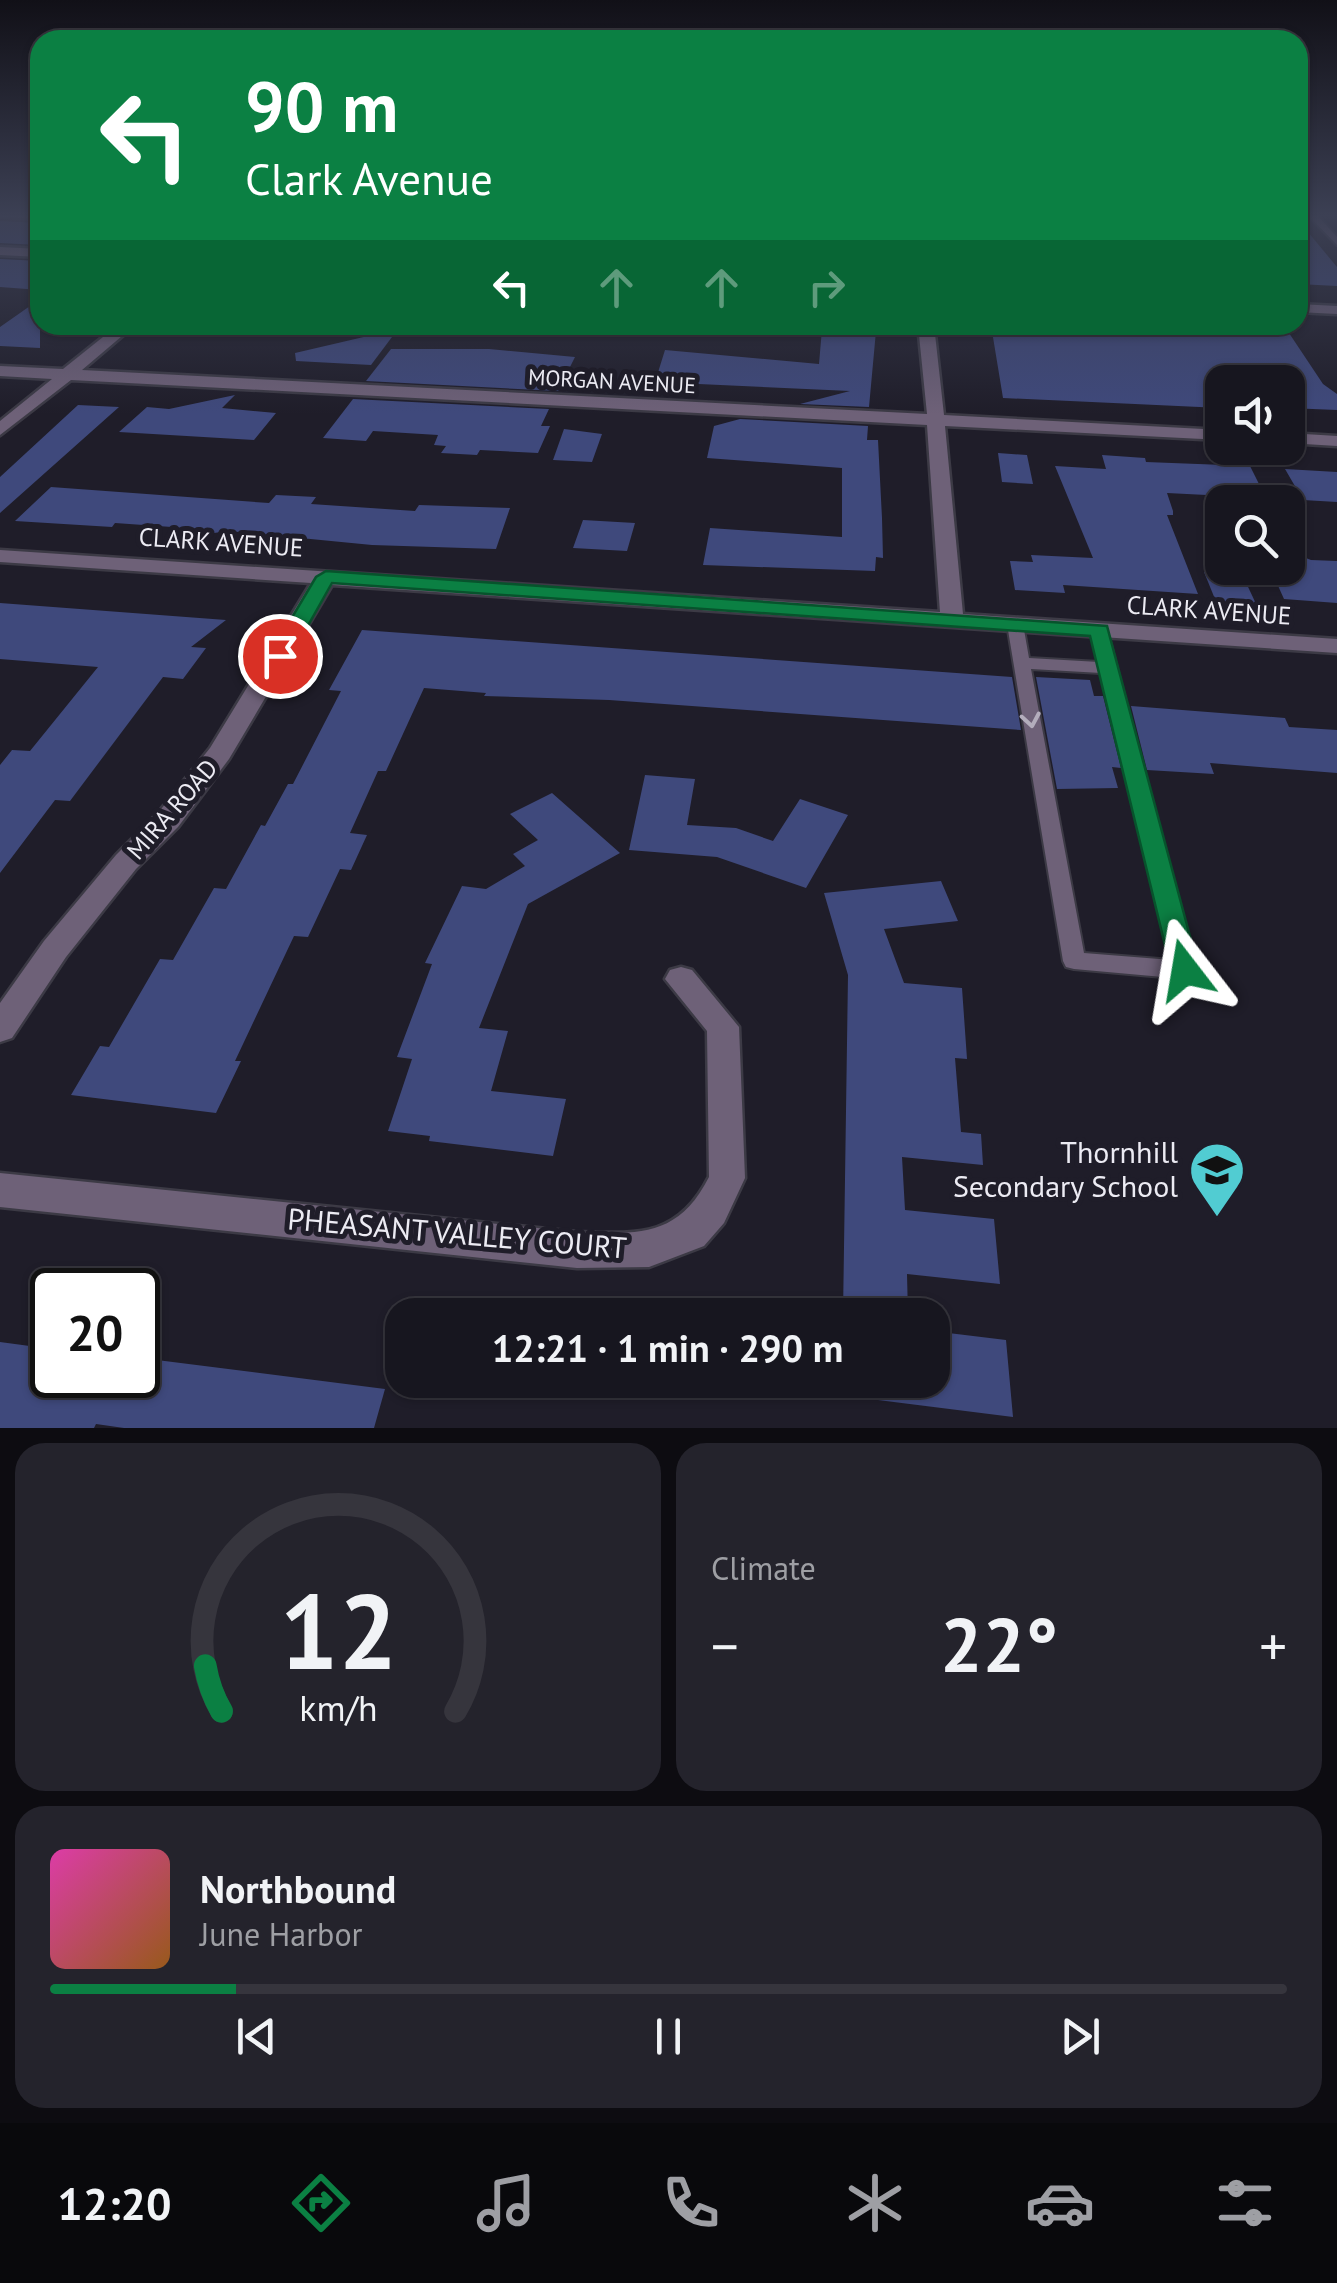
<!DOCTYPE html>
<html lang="en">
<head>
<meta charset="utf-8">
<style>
	body { margin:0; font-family:"PT Sans",sans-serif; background:#24232c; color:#f1f3f6; height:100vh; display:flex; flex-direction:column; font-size:38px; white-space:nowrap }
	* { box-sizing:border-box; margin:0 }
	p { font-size:32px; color:#9e9fa4 }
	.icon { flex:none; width:55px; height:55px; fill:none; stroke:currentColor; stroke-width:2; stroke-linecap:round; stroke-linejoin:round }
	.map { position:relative; height:1428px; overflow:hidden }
	.side { display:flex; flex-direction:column; gap:15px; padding:15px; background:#0d0c11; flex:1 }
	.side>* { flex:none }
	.top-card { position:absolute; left:30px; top:30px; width:1278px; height:305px; border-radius:30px; box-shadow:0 2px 8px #0004,0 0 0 2px #36353d; background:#0b8043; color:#fff; overflow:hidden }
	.tools { position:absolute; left:1205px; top:365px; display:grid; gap:20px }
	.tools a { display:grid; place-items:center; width:100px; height:100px; border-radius:20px; background:#17161f; box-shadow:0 2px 8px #0004,0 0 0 2px #36353d; font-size:50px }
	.speed { position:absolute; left:30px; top:1268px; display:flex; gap:20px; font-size:50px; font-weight:700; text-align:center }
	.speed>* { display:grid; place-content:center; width:130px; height:130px; border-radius:50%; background:#17161f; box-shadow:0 2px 8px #0004,0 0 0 2px #36353d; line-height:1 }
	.speed .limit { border:5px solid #111; border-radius:15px; background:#fff; color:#111 }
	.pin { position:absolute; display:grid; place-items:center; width:85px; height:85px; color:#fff; margin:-42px; border:5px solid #fff; border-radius:50%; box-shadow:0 2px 10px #0007 }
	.me { position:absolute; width:110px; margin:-55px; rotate:346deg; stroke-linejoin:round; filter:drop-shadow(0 0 8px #0008) }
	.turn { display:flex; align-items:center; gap:35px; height:210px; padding:0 50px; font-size:45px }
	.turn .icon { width:130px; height:130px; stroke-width:2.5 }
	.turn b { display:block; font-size:70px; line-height:85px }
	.lanes { display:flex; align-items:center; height:95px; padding:0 50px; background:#0003; justify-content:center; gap:50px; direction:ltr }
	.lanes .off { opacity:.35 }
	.big { font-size:75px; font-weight:800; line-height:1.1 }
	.side .tile { flex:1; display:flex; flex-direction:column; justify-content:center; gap:15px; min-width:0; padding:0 35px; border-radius:30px; background:#24232c }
	.side .dial { align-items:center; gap:0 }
	.dial svg { height:260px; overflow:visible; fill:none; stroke:#36353d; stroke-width:7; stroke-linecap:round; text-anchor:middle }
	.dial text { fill:#f1f3f6; stroke:none }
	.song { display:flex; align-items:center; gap:30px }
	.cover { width:120px; height:120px; border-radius:15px; background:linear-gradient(135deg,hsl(320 70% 55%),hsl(30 70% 35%)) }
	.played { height:10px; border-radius:5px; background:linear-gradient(90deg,#0b8043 15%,#36353d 15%) }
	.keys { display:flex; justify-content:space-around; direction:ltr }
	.heat { display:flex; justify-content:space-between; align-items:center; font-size:55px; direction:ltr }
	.side .tiles { flex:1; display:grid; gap:15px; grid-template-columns:1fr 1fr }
	.tile:last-child { grid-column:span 2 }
	.trip { position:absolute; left:385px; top:1298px; width:565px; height:100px; border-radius:30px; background:#17161f; box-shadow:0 2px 8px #0004,0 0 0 2px #36353d; font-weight:800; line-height:100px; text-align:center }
	.tab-bar { display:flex; height:160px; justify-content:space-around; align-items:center; background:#09090c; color:#9e9fa4 }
	.tab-bar .icon { width:70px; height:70px }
	.tab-bar .on { color:#0b8043 }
	.tab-bar b { font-size:45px; color:#f1f3f6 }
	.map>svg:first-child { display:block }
	.building { fill:#3f497c }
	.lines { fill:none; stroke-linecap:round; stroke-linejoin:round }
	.lane-casing { stroke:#3c3a45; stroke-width:4 }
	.street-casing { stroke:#3c3a45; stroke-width:5 }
	.lane { fill:#6e6178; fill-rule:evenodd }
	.street { fill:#6e6178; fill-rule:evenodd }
	.oneway { stroke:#b3adbc }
	.route { fill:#0b8043; stroke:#07532c; stroke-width:2.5 }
	.labels { text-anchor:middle; stroke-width:10; stroke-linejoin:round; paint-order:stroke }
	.far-street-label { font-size:22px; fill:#ecebf3; stroke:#1f1d29 }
	.street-label { font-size:25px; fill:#ecebf3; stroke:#1f1d29 }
	.near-poi-label { font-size:30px; fill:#ecebf3; stroke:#1f1d29; text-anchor:end }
	.near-street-label { font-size:30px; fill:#ecebf3; stroke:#1f1d29 }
</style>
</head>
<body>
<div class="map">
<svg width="1337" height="1428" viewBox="0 0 1337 1428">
	<rect width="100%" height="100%" fill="#1f1d29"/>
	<path class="building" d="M 1298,220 L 1337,267 L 1337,286 L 1298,284 Z
		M 0,221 L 40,223 L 40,245 L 0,243 Z
		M 0,259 L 40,261 L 40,290 L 0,287 Z
		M 40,299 L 40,348 L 0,346 L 0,327 Z
		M 836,325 L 872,325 L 872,331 L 876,331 L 869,407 L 800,404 L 850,391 L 655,382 L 665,350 L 819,364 L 822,329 Z
		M 991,325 L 1285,327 L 1323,384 L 1337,394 L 1337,410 L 1288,408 L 1288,382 L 1208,382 L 1221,408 L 1003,398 Z
		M 398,329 L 371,365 L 296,361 L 295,353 Z
		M 391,349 L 489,349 L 575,357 L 558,391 L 366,381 Z
		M 235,395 L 222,408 L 276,413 L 254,440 L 119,432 L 147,407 L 169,409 Z
		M 353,399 L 549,409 L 541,426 L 550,426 L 538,453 L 480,450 L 477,455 L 441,453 L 446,446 L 434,445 L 438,435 L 373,431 L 366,441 L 323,438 Z
		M 78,405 L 119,407 L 0,513 L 0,477 Z
		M 740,419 L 868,426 L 867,440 L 878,440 L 882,518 L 883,558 L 876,557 L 875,571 L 703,565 L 710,528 L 842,537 L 842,468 L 707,458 L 714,426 Z
		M 564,429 L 602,434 L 592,462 L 553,460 Z
		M 998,453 L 1027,455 L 1033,484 L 1002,482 Z
		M 1102,455 L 1145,458 L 1146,462 L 1250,466 L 1266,498 L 1167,493 L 1173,511 L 1173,515 L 1167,515 L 1198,594 L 1063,585 L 1065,593 L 1015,590 L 1010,561 L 1033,562 L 1031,555 L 1093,558 L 1055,466 L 1106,469 Z
		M 1285,469 L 1337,472 L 1337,502 L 1303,500 Z
		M 51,487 L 269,503 L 276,495 L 316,497 L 311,504 L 415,511 L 419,505 L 510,508 L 496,549 L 372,545 L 228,531 L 207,534 L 186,528 L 115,523 L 112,527 L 15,521 Z
		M 583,520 L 635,523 L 627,551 L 573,548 Z
		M 1288,551 L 1311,560 L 1337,561 L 1337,603 L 1284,599 L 1270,568 L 1288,568 Z
		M 1204,572 L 1242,574 L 1257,606 L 1217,604 Z
		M 0,603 L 226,620 L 191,647 L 206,648 L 183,679 L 163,677 L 70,801 L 55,800 L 0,873 L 0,765 L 12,750 L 30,751 L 98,667 L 0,659 Z
		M 362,630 L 1012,677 L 1021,730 L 609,700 L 484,696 L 486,693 L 424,688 L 386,771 L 378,771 L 350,833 L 367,835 L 351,870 L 340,869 L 308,937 L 294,936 L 235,1061 L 241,1061 L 216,1113 L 71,1095 L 100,1046 L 109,1047 L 160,959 L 173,960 L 214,888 L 226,889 L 261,825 L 265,826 L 288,784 L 293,784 L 341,691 L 329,690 Z
		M 1036,677 L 1090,680 L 1094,696 L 1103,696 L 1121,768 L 1112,767 L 1118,788 L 1057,789 Z
		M 1131,706 L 1285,718 L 1289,727 L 1337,730 L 1337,773 L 1210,763 L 1214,774 L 1147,770 Z
		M 645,775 L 695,779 L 687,825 L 736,828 L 773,841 L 800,799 L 848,815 L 806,888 L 717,857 L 629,850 Z
		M 552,793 L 620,853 L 528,904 L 479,1028 L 508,1031 L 491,1091 L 566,1099 L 553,1156 L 429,1141 L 430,1136 L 388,1131 L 412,1059 L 397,1057 L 432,964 L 425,963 L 462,886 L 486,889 L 525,866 L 513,854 L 538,840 L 510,814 Z
		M 941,881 L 958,921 L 884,929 L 904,983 L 962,988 L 967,1059 L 955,1058 L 961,1132 L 981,1134 L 983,1165 L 902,1157 L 905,1210 L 994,1219 L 1000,1284 L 907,1274 L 908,1315 L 843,1315 L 848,975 L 824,893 Z
		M 932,1331 L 1006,1340 L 1013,1417 L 862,1398 L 863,1380 L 932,1380 Z
		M 0,1342 L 52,1349 L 52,1375 L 138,1375 L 141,1358 L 385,1389 L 374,1428 L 124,1428 L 96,1424 L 94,1428 L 0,1428 Z"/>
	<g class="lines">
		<g class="lane-casing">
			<path id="lane" d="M 0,214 L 40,214 L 40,219 L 0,217 Z
				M 1307,214 L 1316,214 L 1337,237 L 1337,245 Z
				M 1015,619 L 1023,624 L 1029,658 L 1099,662 L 1091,630 L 1099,625 L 1107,630 L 1196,970 L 1193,976 L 1185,979 L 1074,969 L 1066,967 L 1063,961 L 1007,624 ZM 1031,669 L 1101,673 L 1172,960 L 1084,953 Z"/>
		</g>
		<g class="street-casing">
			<path id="street" d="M 0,247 L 40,249 L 40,257 L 0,255 Z
				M 1298,304 L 1337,306 L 1337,314 L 1298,312 Z
				M 118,325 L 135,325 L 82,370 L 927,414 L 918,325 L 934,325 L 944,415 L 1222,430 L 1222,440 L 945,426 L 963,614 L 1337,639 L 1337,653 L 332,585 L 229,759 L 178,827 L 136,869 L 66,957 L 12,1038 L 0,1042 L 0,1003 L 44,941 L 116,855 L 158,813 L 210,748 L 311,583 L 0,562 L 0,550 L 940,612 L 927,425 L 71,380 L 0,435 L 0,421 L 52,379 L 0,376 L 0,366 L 63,369 Z
				M 1288,433 L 1337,436 L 1337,446 L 1288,443 Z
				M 681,967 L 692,970 L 739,1027 L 745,1178 L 724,1223 L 704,1246 L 649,1267 L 577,1268 L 0,1207 L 0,1173 L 577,1232 C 638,1234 678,1238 709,1177 L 707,1031 L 665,979 L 670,970 Z"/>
		</g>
		<use href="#lane" class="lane"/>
		<use href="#street" class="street"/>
	</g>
	<defs><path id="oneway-chevron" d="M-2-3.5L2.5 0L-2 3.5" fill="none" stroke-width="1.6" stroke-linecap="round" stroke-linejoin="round" transform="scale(2.5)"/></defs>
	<use class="oneway" href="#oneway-chevron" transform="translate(1031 720) rotate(80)"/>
	<linearGradient id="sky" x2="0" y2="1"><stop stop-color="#111017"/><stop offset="0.52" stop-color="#3c4054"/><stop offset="1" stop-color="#3c4054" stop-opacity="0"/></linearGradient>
	<rect width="1337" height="414" fill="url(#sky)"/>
	<path class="route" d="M 326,571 L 1107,626 L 1199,970 L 1195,978 L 1185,981 L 1175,978 L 1171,970 L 1090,636 L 332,583 L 288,661 L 272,661 L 269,656 L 316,577 Z"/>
	<defs>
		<g id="school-pin" transform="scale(2.875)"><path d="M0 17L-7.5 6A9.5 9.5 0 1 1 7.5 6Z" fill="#51ccd2" stroke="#1f1d29"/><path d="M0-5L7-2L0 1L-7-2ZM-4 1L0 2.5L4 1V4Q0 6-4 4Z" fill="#111"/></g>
	</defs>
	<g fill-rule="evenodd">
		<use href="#school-pin" x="1217" y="1170"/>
	</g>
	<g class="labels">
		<g class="far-street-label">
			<text transform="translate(612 381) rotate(3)" y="8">MORGAN AVENUE</text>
		</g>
		<g class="street-label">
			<text transform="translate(221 542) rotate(4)" y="9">CLARK AVENUE</text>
			<text transform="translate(1209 610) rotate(4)" y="9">CLARK AVENUE</text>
			<text transform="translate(172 809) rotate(-49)" y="9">MIRA ROAD</text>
		</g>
		<g class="near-poi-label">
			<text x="1178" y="1163">Thornhill<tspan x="1178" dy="34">Secondary School</tspan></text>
		</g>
		<g class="near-street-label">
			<text transform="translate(457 1234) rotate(5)" y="10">PHEASANT VALLEY COURT</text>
		</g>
	</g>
</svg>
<div class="tools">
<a><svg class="icon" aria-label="sound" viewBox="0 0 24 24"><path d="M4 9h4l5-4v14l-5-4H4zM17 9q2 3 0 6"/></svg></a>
<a><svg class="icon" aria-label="search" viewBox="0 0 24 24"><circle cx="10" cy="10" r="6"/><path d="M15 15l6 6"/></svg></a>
</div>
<div class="speed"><div class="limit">20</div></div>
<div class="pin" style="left:280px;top:656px;background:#d93025"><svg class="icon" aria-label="arrive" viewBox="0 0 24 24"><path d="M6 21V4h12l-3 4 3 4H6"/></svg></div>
<svg class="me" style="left:1185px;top:970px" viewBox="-20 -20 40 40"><path d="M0-17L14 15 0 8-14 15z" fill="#0b8043" stroke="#fff" stroke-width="4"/></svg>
<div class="trip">12:21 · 1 min · 290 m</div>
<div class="top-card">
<div class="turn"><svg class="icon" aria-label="left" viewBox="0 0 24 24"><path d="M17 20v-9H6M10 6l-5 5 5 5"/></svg><div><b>90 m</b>Clark Avenue</div></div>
<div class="lanes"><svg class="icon" aria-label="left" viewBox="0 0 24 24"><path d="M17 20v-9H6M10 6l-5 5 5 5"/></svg><svg class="icon off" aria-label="ahead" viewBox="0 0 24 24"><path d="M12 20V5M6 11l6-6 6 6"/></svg><svg class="icon off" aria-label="ahead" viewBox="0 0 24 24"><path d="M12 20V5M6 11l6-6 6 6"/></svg><svg class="icon off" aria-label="right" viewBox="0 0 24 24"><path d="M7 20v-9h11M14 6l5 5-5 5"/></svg></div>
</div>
</div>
<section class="side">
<div class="tiles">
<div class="tile dial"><svg viewBox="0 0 100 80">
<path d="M14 69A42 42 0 1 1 86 69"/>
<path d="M14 69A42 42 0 0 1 9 55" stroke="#0b8043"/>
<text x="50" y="56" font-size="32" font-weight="700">12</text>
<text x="50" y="72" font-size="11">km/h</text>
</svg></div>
<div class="tile"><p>Climate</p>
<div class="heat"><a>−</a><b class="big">22°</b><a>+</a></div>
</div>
<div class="tile">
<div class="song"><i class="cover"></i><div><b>Northbound</b><p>June Harbor</p></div></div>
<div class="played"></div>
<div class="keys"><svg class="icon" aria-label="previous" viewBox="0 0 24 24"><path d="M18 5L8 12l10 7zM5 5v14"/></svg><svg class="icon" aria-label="pause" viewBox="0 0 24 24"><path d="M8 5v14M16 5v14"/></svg><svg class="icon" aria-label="next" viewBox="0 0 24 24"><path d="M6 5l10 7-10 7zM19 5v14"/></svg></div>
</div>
</div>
</section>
<nav class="tab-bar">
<b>12:20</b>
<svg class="icon on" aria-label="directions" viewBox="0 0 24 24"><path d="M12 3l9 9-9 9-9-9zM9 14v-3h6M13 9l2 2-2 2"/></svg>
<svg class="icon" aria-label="music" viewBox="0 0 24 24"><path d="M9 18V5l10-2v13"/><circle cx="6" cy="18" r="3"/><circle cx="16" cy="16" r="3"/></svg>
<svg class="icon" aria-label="phone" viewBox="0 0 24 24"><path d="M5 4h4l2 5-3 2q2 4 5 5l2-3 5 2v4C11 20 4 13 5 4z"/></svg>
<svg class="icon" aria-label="climate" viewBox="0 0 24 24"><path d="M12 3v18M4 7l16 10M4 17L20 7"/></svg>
<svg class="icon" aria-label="car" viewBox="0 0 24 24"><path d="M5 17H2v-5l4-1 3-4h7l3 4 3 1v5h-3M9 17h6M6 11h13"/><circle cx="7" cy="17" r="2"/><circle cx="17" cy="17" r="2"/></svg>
<svg class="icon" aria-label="filters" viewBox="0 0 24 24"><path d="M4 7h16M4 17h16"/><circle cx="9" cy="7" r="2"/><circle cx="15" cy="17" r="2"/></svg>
</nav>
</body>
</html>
